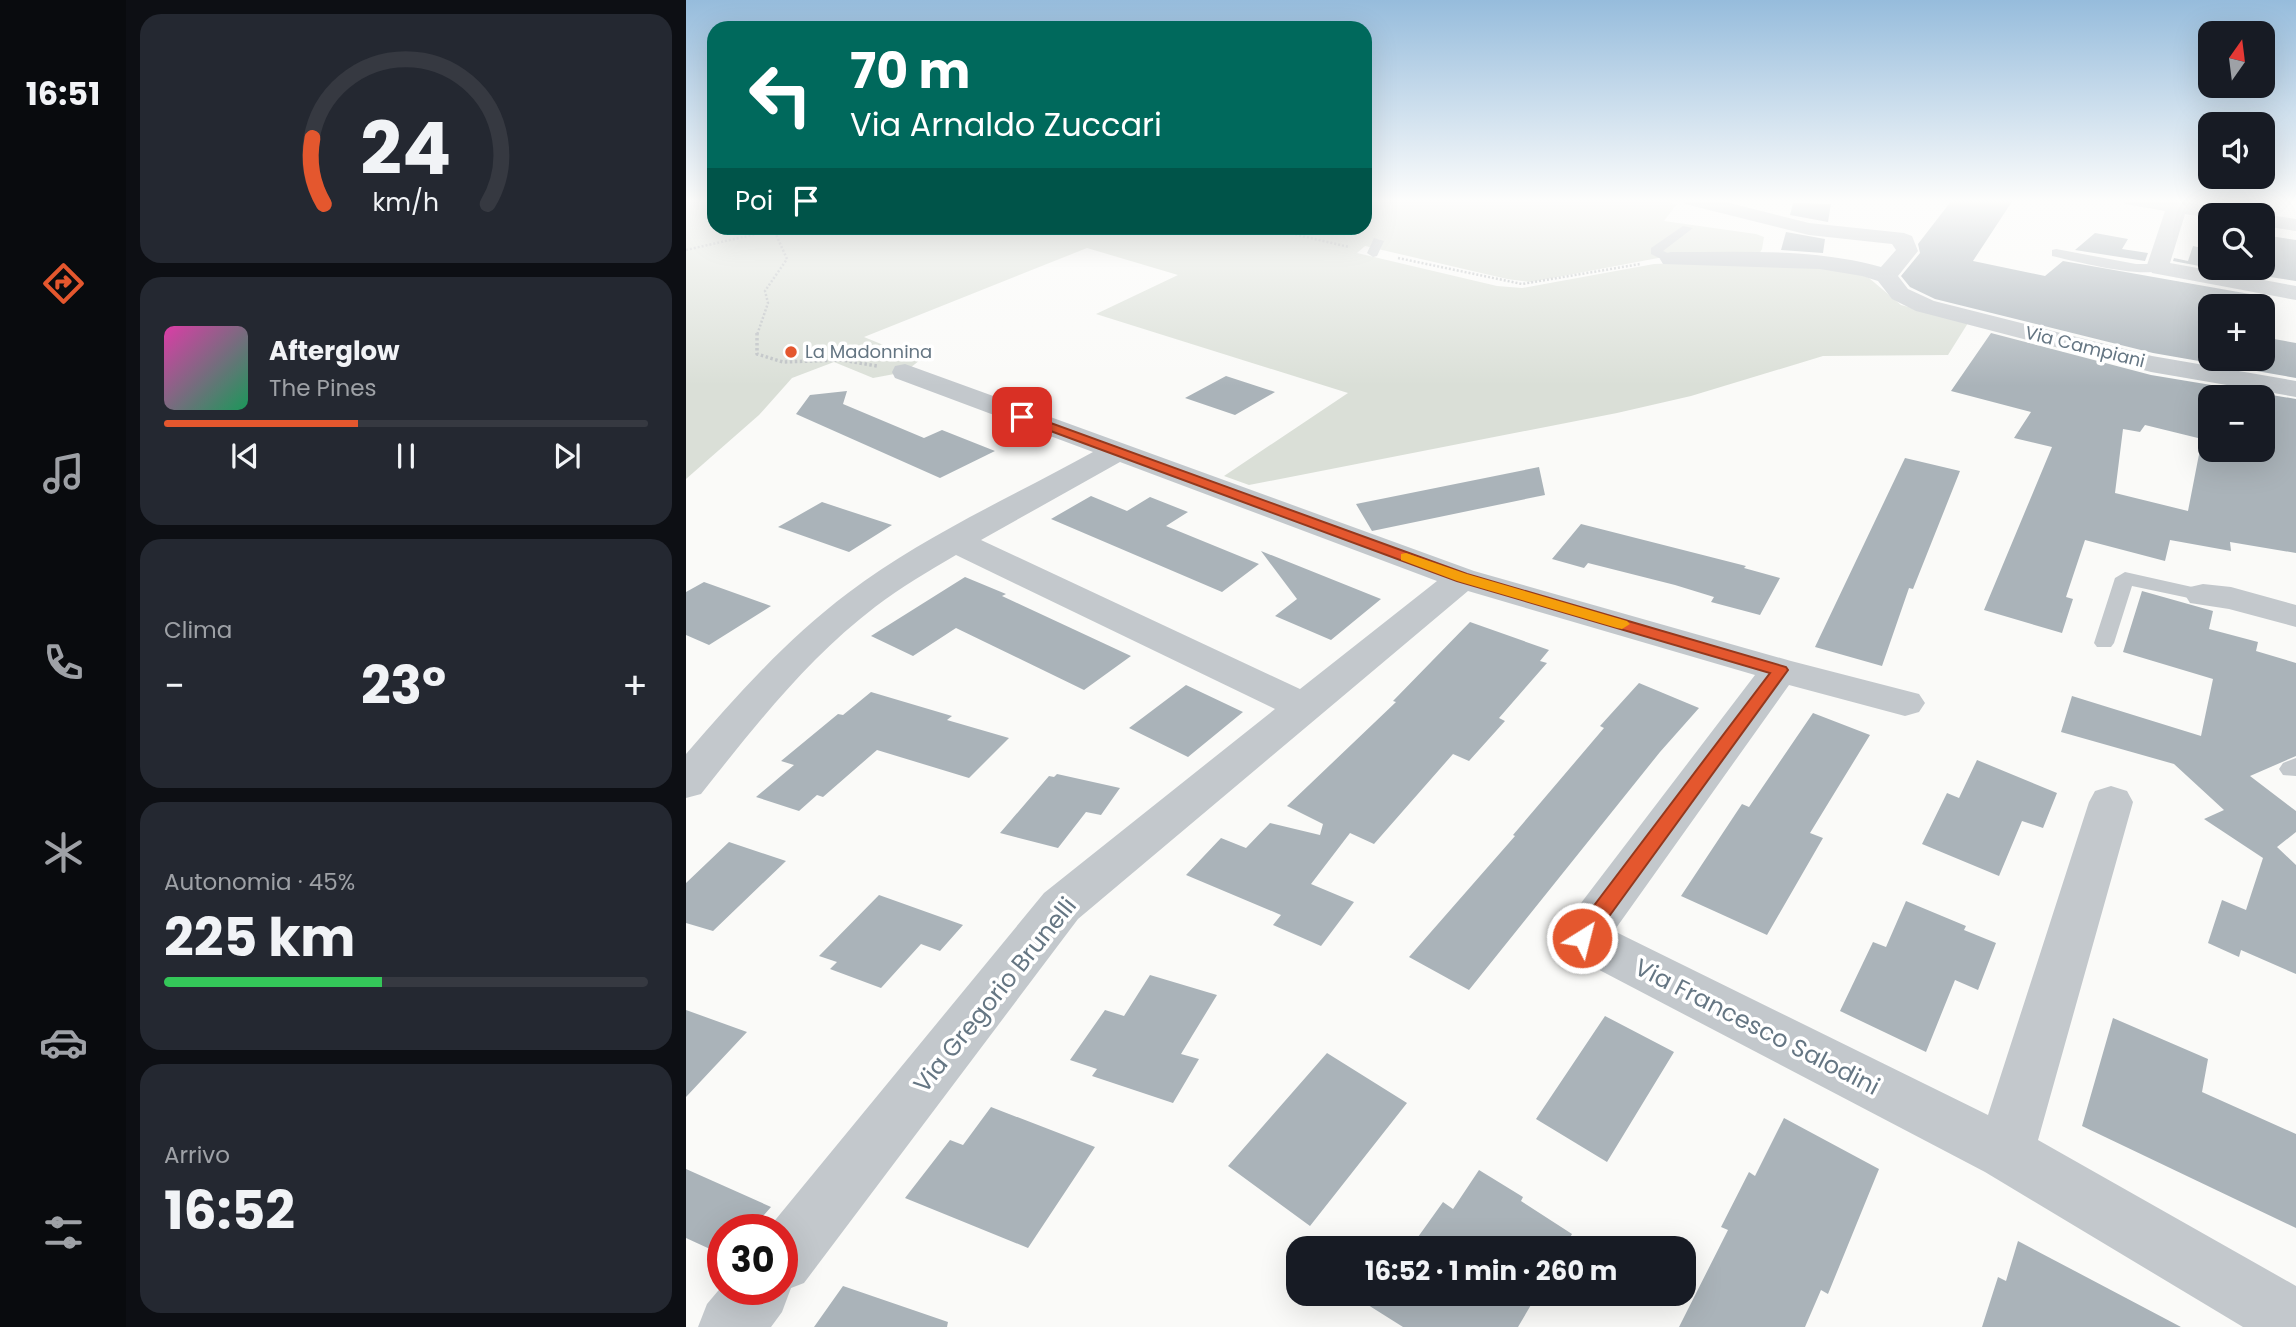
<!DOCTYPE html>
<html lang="it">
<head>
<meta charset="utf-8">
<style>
	body { margin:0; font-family:Poppins,sans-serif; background:#242831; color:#f1f3f6; height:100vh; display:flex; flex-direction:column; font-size:26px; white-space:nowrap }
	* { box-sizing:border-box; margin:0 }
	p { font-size:23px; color:#9ea1a6 }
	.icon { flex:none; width:38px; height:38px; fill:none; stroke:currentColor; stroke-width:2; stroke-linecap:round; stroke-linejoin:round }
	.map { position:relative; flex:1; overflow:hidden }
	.details { display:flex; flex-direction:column; gap:14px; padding:14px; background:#0d0f14; width:560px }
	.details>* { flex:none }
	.top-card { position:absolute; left:21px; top:21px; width:665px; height:214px; border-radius:21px; box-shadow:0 7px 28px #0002; background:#00695c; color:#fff; overflow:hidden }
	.needle { width:46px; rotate:14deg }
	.fabs { position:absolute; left:1512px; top:21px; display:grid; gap:14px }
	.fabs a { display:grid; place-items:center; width:77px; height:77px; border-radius:14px; background:#171b24; box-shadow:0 7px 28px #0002; font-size:35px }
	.speed { position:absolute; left:21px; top:1214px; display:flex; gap:14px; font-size:35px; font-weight:700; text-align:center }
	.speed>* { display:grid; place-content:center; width:91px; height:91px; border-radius:50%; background:#171b24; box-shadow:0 7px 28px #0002; line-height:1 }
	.speed .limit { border:10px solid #d22; background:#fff; color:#111 }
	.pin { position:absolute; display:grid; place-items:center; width:60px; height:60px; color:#fff; margin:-30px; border-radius:14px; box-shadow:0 4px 10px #0006 }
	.me { position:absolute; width:77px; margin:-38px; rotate:36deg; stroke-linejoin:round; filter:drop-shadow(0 0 5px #0008) }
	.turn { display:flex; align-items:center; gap:24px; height:147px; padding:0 28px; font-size:32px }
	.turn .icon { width:91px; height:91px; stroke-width:2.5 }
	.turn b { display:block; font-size:49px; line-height:60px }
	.then { display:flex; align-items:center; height:66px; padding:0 28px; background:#0003; gap:14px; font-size:26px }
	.big { font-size:52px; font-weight:700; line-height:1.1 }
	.details .widget { flex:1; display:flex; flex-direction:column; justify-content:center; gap:10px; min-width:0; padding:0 24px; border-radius:21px; background:#242831 }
	.details .dial { align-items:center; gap:0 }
	.dial svg { height:182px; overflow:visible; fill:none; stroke:#363941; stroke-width:7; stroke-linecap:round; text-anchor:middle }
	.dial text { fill:#f1f3f6; stroke:none }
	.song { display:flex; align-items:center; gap:21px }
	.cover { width:84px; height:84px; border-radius:10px; background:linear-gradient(135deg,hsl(320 70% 55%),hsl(150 70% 35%)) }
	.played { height:7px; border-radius:4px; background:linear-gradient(90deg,#e4572e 40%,#363941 40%) }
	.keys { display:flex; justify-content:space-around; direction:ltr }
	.heat { display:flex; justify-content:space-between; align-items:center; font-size:38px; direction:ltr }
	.charge { height:10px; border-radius:5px; background:linear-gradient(90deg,#34c759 45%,#363941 0) }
	.trip { position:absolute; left:600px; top:1236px; width:410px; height:70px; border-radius:21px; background:#171b24; box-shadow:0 7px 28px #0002; font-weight:700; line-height:70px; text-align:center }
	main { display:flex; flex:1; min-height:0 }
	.tab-bar { display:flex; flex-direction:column; width:126px; justify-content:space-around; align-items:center; background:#090b0e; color:#9ea1a6 }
	.tab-bar .icon { width:49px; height:49px }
	.tab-bar .selected { color:#e4572e }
	.tab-bar b { font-size:32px; color:#f1f3f6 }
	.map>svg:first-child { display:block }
	.green { fill:#dadfd7 }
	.building { fill:#aab3b9; fill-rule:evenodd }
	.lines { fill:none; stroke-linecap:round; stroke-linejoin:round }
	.path-far1 { stroke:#bbbfc2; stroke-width:2.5; stroke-dasharray:2 2; stroke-linecap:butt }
	.path { stroke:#bbbfc2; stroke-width:3.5; stroke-dasharray:2.5 2.5; stroke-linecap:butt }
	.lane { fill:#c3c8cc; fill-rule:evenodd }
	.street { fill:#c3c8cc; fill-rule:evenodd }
	.route { fill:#e4572e; stroke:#94391e; stroke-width:2 }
	.slow { fill:#f59e0b }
	.poi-dot { fill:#e4572e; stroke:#fff; stroke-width:2.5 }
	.labels { text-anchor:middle; stroke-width:7; stroke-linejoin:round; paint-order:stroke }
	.far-street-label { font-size:18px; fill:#657683; stroke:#fff }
	.far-poi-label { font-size:18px; fill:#657683; stroke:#fff; text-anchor:start }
	.near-street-label { font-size:24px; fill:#657683; stroke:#fff }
</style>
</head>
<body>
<main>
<nav class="tab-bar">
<b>16:51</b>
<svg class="icon selected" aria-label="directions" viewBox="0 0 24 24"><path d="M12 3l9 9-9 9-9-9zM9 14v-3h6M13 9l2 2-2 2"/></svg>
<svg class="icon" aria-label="music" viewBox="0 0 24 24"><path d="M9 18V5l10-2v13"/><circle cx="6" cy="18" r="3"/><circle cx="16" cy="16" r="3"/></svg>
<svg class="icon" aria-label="phone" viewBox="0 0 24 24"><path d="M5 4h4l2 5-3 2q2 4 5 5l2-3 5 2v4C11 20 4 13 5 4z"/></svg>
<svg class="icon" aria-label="climate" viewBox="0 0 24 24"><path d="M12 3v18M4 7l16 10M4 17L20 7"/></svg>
<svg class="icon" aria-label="car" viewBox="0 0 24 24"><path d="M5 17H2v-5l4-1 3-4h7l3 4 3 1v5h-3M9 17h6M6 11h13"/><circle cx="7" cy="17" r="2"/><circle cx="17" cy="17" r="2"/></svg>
<svg class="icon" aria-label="filters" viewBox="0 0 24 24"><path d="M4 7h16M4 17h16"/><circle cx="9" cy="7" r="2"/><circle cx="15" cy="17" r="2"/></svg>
</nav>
<section class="details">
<div class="widget dial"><svg viewBox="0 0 100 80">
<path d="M14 69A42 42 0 1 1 86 69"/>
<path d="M14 69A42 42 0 0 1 9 40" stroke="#e4572e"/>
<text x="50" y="56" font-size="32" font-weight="700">24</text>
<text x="50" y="72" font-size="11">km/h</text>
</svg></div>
<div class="widget">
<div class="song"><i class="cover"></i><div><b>Afterglow</b><p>The Pines</p></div></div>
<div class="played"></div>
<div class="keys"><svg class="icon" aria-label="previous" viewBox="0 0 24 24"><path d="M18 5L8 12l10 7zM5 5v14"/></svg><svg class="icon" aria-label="pause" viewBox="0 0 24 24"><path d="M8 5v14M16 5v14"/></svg><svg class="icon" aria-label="next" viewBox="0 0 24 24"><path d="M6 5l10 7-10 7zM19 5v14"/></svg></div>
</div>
<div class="widget"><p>Clima</p>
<div class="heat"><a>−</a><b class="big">23°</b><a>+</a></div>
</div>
<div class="widget"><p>Autonomia · 45%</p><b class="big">225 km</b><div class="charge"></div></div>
<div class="widget"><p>Arrivo</p><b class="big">16:52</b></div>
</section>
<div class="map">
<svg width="1610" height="1327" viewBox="0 0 1610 1327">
	<rect width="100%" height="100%" fill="#fafaf8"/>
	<path class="green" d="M 0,200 L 28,200 L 28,228 L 679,228 L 679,200 L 977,200 L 990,205 L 978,221 L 1070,234 L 1078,237 L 1076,249 L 1072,256 L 988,255 L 845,282 L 821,279 L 679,246 L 671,253 L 811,286 L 836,288 L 968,264 L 1050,261 L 1165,271 L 1183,278 L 1215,305 L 1282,323 L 1262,355 L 1137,356 L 1005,396 L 931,413 L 563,485 L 538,476 L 662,393 L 410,314 L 492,275 L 401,248 L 178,337 L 234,360 L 219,372 L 187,378 L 148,362 L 106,378 L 73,415 L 0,479 Z"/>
	<path class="building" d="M 1266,200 L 1327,200 L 1287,261 L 1359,276 L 1377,261 L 1575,296 L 1574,306 L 1524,306 L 1524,359 L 1577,359 L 1577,337 L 1610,343 L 1610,378 L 1467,353 L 1249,299 L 1224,287 L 1215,276 L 1234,253 L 1232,244 Z
		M 1107,203 L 1145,204 L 1142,222 L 1104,215 Z
		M 1523,226 L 1524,268 L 1487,261 L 1488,258 L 1502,261 L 1507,246 L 1516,248 Z
		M 1100,232 L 1139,239 L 1137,253 L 1095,250 Z
		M 1409,233 L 1442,239 L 1436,249 L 1462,253 L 1459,261 L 1389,250 Z
		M 1577,235 L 1610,240 L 1610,281 L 1525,268 L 1577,268 Z
		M 1305,333 L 1465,375 L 1610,399 L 1610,553 L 1544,542 L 1545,551 L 1484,540 L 1479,561 L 1399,540 L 1380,597 L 1387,599 L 1376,633 L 1298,610 L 1366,447 L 1328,438 L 1345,412 L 1265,391 ZM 1524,397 L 1577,397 L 1577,450 L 1524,450 ZM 1459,425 L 1516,439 L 1502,511 L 1429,493 L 1437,429 L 1454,432 Z
		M 540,376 L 589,392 L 549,415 L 499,398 Z
		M 161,391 L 157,404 L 238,438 L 256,430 L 309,451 L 254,478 L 110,414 L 124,395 Z
		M 1219,458 L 1274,471 L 1227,589 L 1223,588 L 1196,666 L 1129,647 Z
		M 853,467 L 859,495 L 686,531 L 670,504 Z
		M 405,496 L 441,511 L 464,497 L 502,512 L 480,526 L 573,564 L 536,592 L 365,519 Z
		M 136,502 L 157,509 L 206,525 L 163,552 L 92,527 Z
		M 895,524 L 1060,566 L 1058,568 L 1094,578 L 1074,615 L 1025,602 L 1028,597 L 989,585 L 902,563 L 898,568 L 866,559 Z
		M 575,551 L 695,599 L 645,640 L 589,616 L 611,599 Z
		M 279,577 L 320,594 L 316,596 L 445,656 L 398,690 L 270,628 L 227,656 L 185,636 Z
		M 18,582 L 85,606 L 23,645 L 0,635 L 0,592 Z
		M 1456,591 L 1527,611 L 1523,629 L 1572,642 L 1570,651 L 1610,663 L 1610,756 L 1564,776 L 1610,811 L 1610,832 L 1591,847 L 1610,865 L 1610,974 L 1555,950 L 1553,957 L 1522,943 L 1536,900 L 1560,910 L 1577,858 L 1518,819 L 1538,810 L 1488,764 L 1375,732 L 1386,696 L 1515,736 L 1527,679 L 1437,652 Z
		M 784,622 L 863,650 L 854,661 L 861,663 L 813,718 L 819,721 L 783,761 L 767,754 L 688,844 L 664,833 L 625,884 L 668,902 L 635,946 L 587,925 L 595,915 L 500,875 L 535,838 L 560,848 L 584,823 L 634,835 L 637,824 L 601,806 L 710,702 L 707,701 Z
		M 953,683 L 1013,708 L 974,752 L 783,990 L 723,957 L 829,836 L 827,835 L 918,728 L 914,726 Z
		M 500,685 L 557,712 L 502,757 L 443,728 Z
		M 185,692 L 266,716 L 261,720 L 323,738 L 283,778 L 191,750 L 137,797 L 131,795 L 113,811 L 70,797 L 108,765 L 95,761 L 152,714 L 157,715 Z
		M 1127,713 L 1184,735 L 1124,833 L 1137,838 L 1081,935 L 995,896 L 1056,804 L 1063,807 Z
		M 1291,760 L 1371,793 L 1357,828 L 1336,821 L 1313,876 L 1236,844 L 1261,793 L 1273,798 Z
		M 371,774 L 434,788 L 415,815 L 400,812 L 372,848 L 314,833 L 363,776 L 368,777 Z
		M 43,842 L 100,861 L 27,931 L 0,923 L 0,883 Z
		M 193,895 L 277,925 L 254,951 L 235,944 L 195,988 L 144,969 L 151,962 L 133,956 Z
		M 1220,901 L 1280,926 L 1278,930 L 1310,943 L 1292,990 L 1269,980 L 1240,1052 L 1154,1011 L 1187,942 L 1200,947 Z
		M 464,975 L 531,995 L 495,1054 L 513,1059 L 487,1103 L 406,1076 L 411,1069 L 384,1060 L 419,1010 L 438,1016 Z
		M 0,1010 L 61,1032 L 0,1097 Z
		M 919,1016 L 988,1052 L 921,1162 L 850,1119 Z
		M 1427,1018 L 1522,1059 L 1516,1092 L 1610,1134 L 1610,1228 L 1396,1126 Z
		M 641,1053 L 721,1103 L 624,1226 L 542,1166 Z
		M 305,1107 L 409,1147 L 342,1248 L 219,1198 L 264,1140 L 277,1145 Z
		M 1098,1118 L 1193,1169 L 1142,1294 L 1135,1290 L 1119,1327 L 993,1327 L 1042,1230 L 1035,1227 L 1063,1172 L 1069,1176 Z
		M 0,1169 L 85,1207 L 65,1230 L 37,1230 L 37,1255 L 0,1238 Z
		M 793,1170 L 837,1197 L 835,1201 L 886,1234 L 878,1248 L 748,1248 L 732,1237 L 757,1202 L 767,1209 Z
		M 1332,1241 L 1495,1327 L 1296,1327 L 1312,1277 L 1320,1281 Z
		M 157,1286 L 262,1322 L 261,1327 L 128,1327 Z
		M 663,1293 L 852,1293 L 832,1327 L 717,1327 Z"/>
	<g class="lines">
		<path class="path-far1" d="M 582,228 L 663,247
			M 0,250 L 88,230 L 101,259 L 79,291 L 82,303 L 71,335
			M 712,258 L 836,284 L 954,264"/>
		<path class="path" d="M 71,333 L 71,354 L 97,362 L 156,360 L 191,366"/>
		<path class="lane" d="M 1530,200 L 1541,200 L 1536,215 L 1526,213 Z
			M 997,226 L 1007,228 L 977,251 L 989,256 L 989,262 L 981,262 L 965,254 L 965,248 Z
			M 688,238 L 698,241 L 691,256 L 687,257 L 681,253 Z
			M 1370,249 L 1450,264 L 1474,264 L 1480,268 C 1464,281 1388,261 1366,256 L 1366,250 Z
			M 1439,572 L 1524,591 L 1527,595 L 1517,601 L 1446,586 L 1428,643 L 1425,647 L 1411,647 L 1408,643 L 1429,578 Z
			M 1610,758 L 1610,776 L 1597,775 L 1593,769 L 1597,763 Z"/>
		<path class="street" d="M 996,200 L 1032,200 L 1123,223 L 1218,233 L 1226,236 L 1232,251 L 1212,276 L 1222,289 L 1248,301 L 1466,356 L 1610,381 L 1610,397 L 1465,372 L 1230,311 L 1206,299 L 1192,281 L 1176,276 L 1134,269 L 977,264 L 974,259 L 977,254 L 985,252 C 1055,252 1127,248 1195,267 L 1210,250 L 1206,244 L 1123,235 L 999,204 Z
			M 1436,200 L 1488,200 L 1551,211 L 1554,215 L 1524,215 L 1524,218 L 1499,214 L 1484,263 L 1610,286 L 1610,300 L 1466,273 L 1461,265 L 1479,211 L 1439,204 Z
			M 1577,214 L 1610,219 L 1610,231 L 1577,226 L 1577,215 L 1571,215 Z
			M 219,364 L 788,571 L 1105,661 L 1233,694 L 1239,703 L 1233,712 L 1219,716 L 1103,685 L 928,931 L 1302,1115 L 1403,802 L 1409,791 L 1425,786 L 1441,791 L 1447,802 L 1352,1140 L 1610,1286 L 1610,1327 L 1557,1327 L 1299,1172 L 879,952 L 871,938 L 879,924 L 1069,675 L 782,591 L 392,919 L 118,1283 L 105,1288 L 96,1312 L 85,1327 L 12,1327 L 21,1304 L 37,1285 L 37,1290 L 96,1290 L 96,1230 L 81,1230 L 358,893 L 589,709 L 270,555 C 243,571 215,587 189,607 C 121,659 68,727 15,794 L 0,798 L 0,754 C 50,696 101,639 162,593 C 237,536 326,497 407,452 L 209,378 L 206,372 L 209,366 ZM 434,462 L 751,581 L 614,689 L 295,540 Z
			M 1517,584 L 1545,587 L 1610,605 L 1610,627 L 1543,609 L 1504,603 L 1499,595 L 1504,587 Z"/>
	</g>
	<linearGradient id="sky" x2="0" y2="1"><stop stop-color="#96bcdc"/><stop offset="0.52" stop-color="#fdfdfc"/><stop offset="1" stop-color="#fdfdfc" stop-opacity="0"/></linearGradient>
	<rect width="1610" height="386" fill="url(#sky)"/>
	<path class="route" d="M 332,414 L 340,414 L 781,574 L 1100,667 L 1102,670 L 903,944 L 896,946 L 888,944 L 885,938 L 888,932 L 1084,673 L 771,581 L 332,419 Z"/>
	<path class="slow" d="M 720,553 L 781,574 L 941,621 L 944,624 L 936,629 L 931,628 L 771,581 L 715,560 L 715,554 Z"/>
	<circle class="poi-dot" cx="105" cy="352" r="7"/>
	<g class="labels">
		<g class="far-street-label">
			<text transform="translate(1399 347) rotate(14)" y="6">Via Campiani</text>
		</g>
		<g class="far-poi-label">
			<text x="119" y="358">La Madonnina</text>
		</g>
		<g class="near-street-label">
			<text transform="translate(309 995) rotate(-51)" y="8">Via Gregorio Brunelli</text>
			<text transform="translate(1071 1027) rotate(27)" y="8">Via Francesco Salodini</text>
		</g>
	</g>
</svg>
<div class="fabs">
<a><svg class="needle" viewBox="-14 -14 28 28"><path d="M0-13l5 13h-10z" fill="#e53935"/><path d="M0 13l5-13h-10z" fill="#9ea1a6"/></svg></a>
<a><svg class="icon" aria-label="sound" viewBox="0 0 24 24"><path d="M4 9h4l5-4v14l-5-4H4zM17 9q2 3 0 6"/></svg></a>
<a><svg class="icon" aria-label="search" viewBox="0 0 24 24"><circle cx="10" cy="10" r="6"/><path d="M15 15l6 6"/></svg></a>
<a>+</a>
<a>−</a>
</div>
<div class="speed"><div class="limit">30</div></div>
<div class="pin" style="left:336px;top:417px;background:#d93025"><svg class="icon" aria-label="arrive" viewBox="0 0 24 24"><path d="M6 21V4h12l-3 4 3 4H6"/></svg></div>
<svg class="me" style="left:896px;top:938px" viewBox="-20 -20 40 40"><circle r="17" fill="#e4572e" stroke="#fff" stroke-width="3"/><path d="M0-11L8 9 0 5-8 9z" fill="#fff"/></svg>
<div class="trip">16:52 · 1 min · 260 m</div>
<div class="top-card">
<div class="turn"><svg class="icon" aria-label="left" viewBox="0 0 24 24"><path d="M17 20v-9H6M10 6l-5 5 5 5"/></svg><div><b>70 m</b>Via Arnaldo Zuccari</div></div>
<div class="then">Poi<svg class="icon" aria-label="arrive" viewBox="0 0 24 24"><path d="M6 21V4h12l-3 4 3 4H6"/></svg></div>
</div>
</div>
</main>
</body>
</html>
